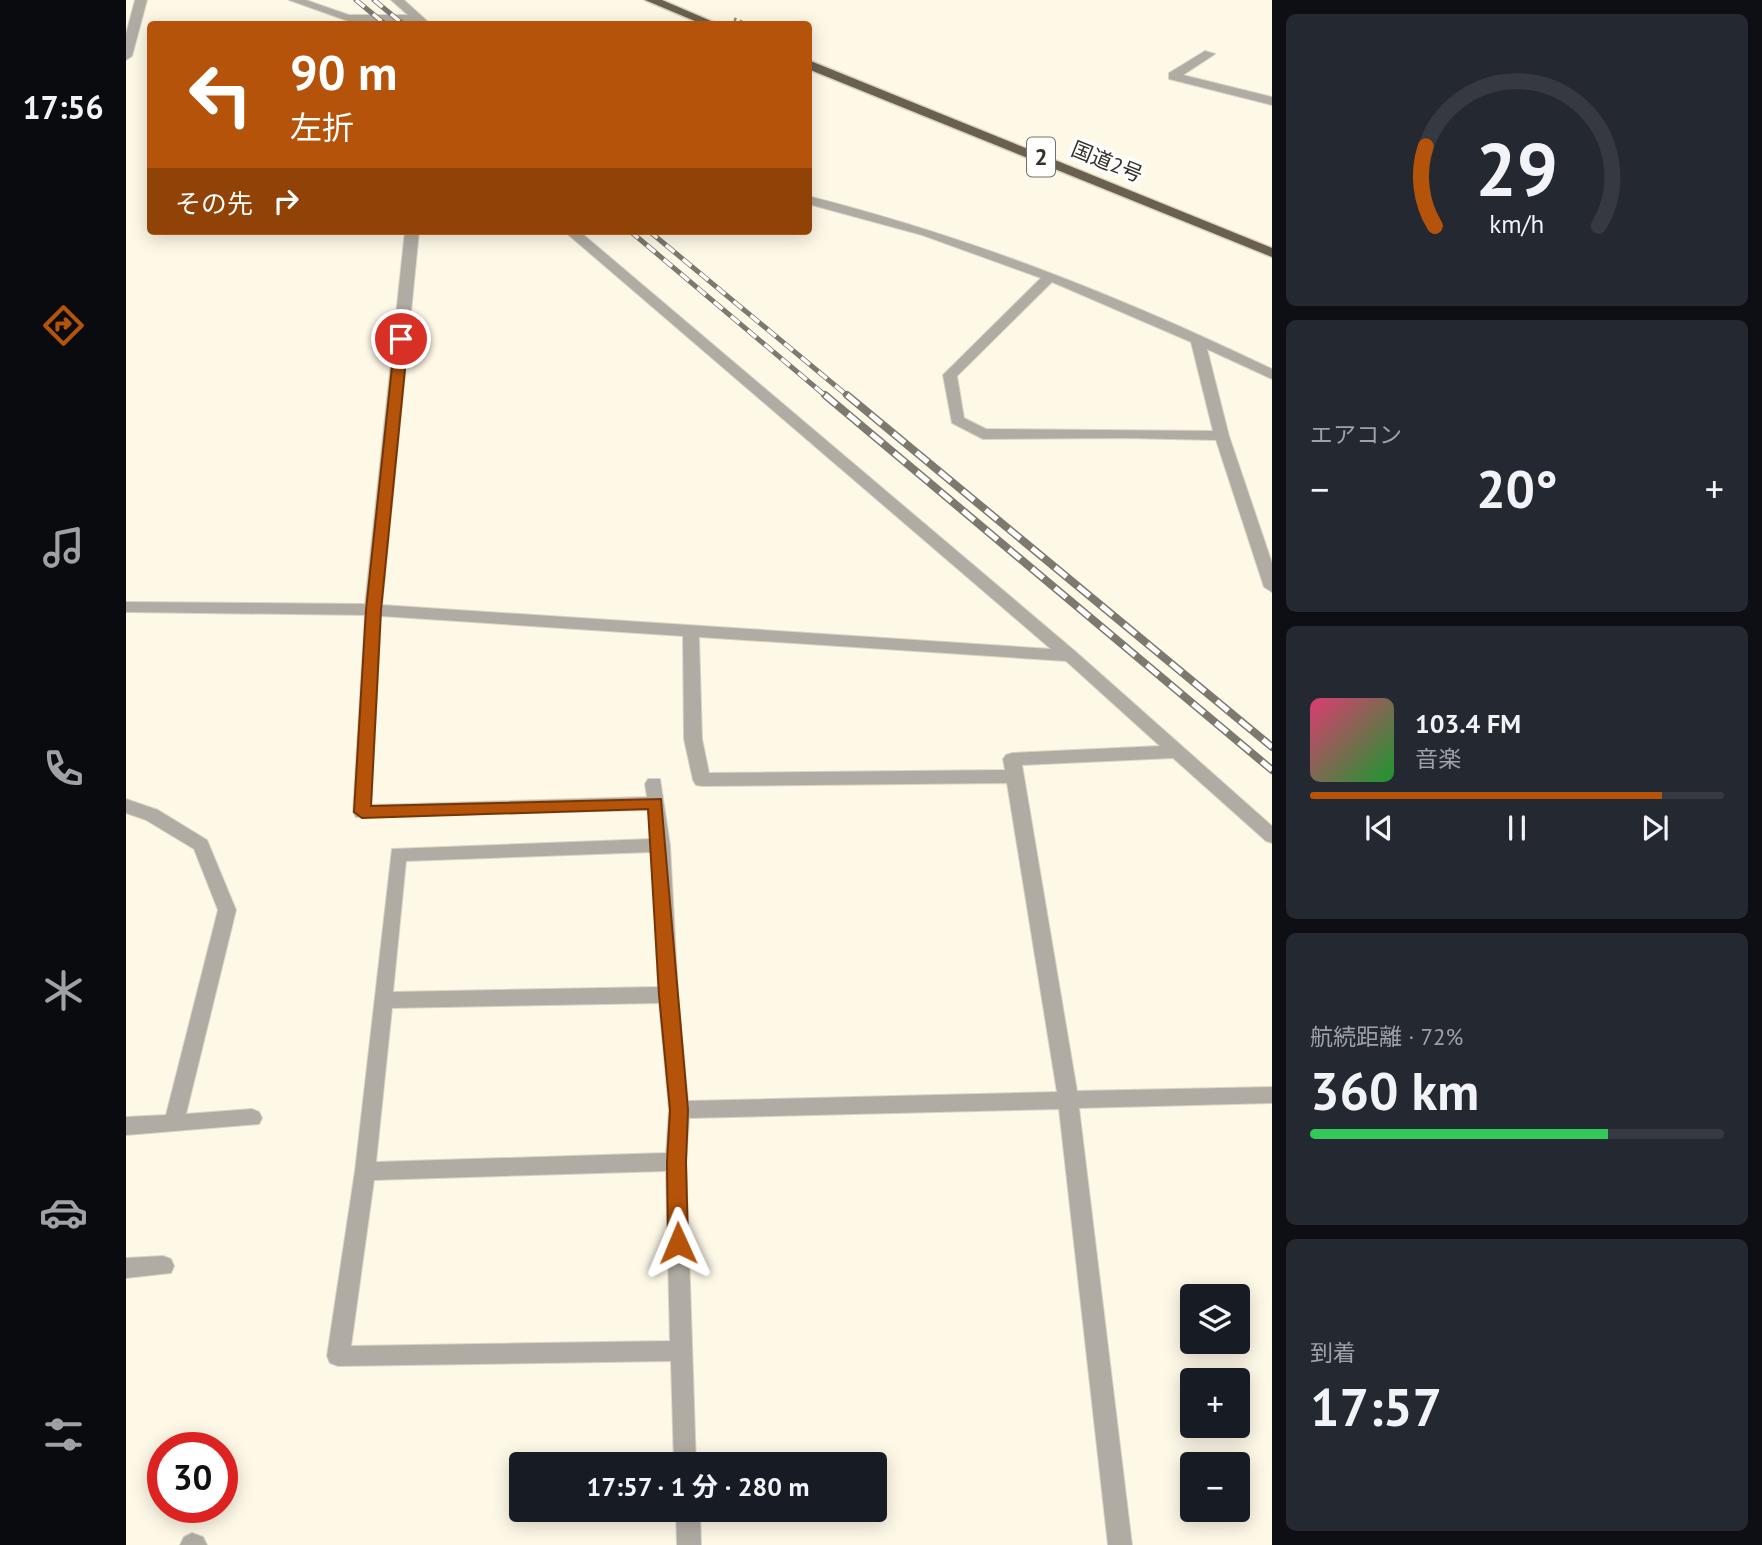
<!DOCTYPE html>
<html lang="ja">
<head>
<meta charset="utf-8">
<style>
	body { margin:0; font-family:"PT Sans","Noto Sans JP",sans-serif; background:#242831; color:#f1f3f6; height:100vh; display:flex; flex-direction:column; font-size:26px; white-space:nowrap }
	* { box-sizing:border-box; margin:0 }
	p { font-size:23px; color:#9ea1a6 }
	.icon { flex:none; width:38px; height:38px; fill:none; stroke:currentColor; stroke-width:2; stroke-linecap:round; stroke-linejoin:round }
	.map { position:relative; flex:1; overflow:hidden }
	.sheet { display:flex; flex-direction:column; gap:14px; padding:14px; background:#0d0f14; width:490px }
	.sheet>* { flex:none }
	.hud { position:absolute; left:21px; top:21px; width:665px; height:214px; border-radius:7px; box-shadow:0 4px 18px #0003; background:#b45309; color:#fff; overflow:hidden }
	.tools { position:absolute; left:1054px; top:1284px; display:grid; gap:14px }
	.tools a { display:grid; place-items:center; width:70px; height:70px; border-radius:7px; background:#171b24; box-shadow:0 4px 18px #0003; font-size:35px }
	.speed { position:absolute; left:21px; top:1432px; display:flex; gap:14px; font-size:35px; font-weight:700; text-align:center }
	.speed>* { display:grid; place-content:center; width:91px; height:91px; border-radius:50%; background:#171b24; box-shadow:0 4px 18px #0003; line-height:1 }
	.speed .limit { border:10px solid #d22; background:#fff; color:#111 }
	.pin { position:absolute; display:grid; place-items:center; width:60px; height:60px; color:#fff; margin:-30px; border:4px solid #fff; border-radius:50%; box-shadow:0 2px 7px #0007 }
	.me { position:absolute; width:77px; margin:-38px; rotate:359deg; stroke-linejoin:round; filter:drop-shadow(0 0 5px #0008) }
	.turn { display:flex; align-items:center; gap:24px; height:147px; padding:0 28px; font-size:32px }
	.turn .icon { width:91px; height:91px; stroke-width:2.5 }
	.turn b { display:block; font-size:49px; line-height:60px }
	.then { display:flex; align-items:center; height:66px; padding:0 28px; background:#0003; gap:14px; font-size:26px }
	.big { font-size:52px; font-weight:700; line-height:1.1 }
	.sheet .widget { flex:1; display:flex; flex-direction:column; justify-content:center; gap:10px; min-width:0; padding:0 24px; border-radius:10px; background:#242831 }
	.sheet .dial { align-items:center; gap:0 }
	.dial svg { height:182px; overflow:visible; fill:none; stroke:#363941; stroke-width:7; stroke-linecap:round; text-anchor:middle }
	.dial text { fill:#f1f3f6; stroke:none }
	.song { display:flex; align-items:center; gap:21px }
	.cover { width:84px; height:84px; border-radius:10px; background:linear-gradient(135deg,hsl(340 70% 55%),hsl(130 70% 35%)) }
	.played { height:7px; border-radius:4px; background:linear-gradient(90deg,#b45309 85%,#363941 85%) }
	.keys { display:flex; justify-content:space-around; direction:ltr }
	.heat { display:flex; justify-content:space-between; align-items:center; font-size:38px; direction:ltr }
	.charge { height:10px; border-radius:5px; background:linear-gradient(90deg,#34c759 72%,#363941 0) }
	.trip { position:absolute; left:383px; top:1452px; width:378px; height:70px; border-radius:7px; background:#171b24; box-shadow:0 4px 18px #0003; font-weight:700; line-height:70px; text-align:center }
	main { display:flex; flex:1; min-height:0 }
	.tabs { display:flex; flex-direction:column; width:126px; justify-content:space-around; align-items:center; background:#090b0e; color:#9ea1a6 }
	.tabs .icon { width:49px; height:49px }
	.tabs .current { color:#b45309 }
	.tabs b { font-size:32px; color:#f1f3f6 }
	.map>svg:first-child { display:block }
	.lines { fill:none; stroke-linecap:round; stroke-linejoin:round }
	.minor-casing { stroke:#dad4c5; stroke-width:2 }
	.trunk-casing { stroke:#dad4c5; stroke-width:3 }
	.path { stroke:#948f83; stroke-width:3.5; stroke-dasharray:2.5 3.5; stroke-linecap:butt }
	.minor { fill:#b0aba3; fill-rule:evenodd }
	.trunk { fill:#6a6050; fill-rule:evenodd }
	.rail-far1-casing { stroke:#7d796e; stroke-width:5 }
	.rail-casing { stroke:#7d796e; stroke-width:8 }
	.rail-far1 { stroke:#fff; stroke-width:3.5; stroke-dasharray:11; stroke-linecap:butt }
	.rail { stroke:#fff; stroke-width:5; stroke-dasharray:15; stroke-linecap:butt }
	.route { fill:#b45309; stroke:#753606; stroke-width:2 }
	.labels { text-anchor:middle; stroke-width:7; stroke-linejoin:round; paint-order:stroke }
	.far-street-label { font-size:21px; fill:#35322a; stroke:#fff }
	.shield { fill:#fff; stroke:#72706a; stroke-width:2 }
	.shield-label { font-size:23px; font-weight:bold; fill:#35322a }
</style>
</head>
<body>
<main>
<nav class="tabs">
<b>17:56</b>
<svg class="icon current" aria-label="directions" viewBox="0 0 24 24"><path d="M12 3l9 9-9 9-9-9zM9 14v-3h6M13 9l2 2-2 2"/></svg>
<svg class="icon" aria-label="music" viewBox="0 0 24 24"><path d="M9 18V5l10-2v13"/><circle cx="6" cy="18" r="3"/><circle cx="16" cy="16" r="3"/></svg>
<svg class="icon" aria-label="phone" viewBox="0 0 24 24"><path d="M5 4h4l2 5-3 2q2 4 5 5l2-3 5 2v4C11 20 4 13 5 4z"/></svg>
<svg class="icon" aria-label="climate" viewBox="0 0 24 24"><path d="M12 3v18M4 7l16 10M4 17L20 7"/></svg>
<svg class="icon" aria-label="car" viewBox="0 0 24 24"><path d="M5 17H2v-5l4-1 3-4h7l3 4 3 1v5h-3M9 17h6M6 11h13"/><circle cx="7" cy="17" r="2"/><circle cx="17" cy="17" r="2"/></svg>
<svg class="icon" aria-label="filters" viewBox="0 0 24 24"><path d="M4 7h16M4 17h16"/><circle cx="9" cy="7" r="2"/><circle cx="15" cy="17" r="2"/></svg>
</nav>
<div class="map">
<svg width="1146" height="1545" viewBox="0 0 1146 1545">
	<rect width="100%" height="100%" fill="#fef8e7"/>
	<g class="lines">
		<g class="minor-casing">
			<path id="minor" d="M 9,0 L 21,0 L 6,56 L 0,60 L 0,34 Z
				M 163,0 L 180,0 L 223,15 L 282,15 L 265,0 L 278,0 L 301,21 L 295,24 L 222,21 Z
				M 1079,51 L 1089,54 L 1057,75 L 1146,97 L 1146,105 L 1043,79 L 1043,73 Z
				M 682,196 C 847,238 994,296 1146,369 L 1146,379 L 1081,349 L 1103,436 L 1146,563 L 1146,592 L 1138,587 L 1090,440 L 998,438 L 857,439 L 826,423 L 817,375 L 915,278 L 796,235 L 682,204 ZM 926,282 L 1065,342 L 1087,431 L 860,429 L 838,418 L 831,376 Z
				M 279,231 L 293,231 L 256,605 L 925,649 L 438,231 L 453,231 L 950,652 L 1146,826 L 1146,843 L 1140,841 L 1047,758 L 896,765 L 951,1091 L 1146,1087 L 1146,1103 L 953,1108 L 1006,1545 L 982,1545 L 933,1109 L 563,1118 L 560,1162 L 570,1465 L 548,1465 L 545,1361 L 212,1366 L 204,1363 L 201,1356 L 229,1171 L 266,849 L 525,839 L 522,810 L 230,817 L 227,812 L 239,615 L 0,612 L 0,602 L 239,604 ZM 255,616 L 557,636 L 558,739 L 567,780 L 570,785 L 576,786 L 881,783 L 931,1092 L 562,1101 L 552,995 L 544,845 L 534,779 L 522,779 L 519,784 L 521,797 L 245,805 ZM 573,637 L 940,661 L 1034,746 L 886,753 L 880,755 L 877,759 L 879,770 L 583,773 L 576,739 ZM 526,852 L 532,987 L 267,992 L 280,861 ZM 533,1003 L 543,1110 L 540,1153 L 250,1162 L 266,1008 ZM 540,1171 L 544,1341 L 225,1346 L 248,1180 Z
				M 0,799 L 32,810 L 81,840 L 110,910 L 60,1114 L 126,1109 L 133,1112 L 136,1118 L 133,1124 L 0,1135 L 0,1117 L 40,1115 L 92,910 L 68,849 L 20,820 L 0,813 Z
				M 37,1256 L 45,1259 L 48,1266 L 45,1273 L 0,1278 L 0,1258 Z
				M 550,1510 L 574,1510 L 575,1545 L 551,1545 Z
				M 66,1533 L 77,1537 L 81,1545 L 54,1545 L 58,1537 Z"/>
		</g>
		<g class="trunk-casing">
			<path id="trunk" d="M 519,0 L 536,0 L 592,24 L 576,24 Z
				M 682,60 L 1146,248 L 1146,257 L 682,69 Z"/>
		</g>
		<path class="path" d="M 608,19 L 621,24"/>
		<use href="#minor" class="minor"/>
		<use href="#trunk" class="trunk"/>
		<g class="rail-far1-casing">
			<path id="rail-far1" d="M 230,0 L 259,24
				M 248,0 L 277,24
				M 504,231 L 701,397
				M 523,231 L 723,397"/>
		</g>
		<g class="rail-casing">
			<path id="rail" d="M 699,395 L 1146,770
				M 721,395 L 1146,747"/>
		</g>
		<use href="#rail-far1" class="rail-far1"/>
		<use href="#rail" class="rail"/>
	</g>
	<path class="route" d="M 275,335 L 282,339 L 255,610 L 245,806 L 535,799 L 562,1110 L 560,1162 L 562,1243 L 559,1249 L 552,1251 L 545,1249 L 542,1243 L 541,1162 L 544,1110 L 533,995 L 522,809 L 236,818 L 228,812 L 240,610 L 269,339 Z"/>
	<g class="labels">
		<g class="far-street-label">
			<text transform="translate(981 162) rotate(22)" y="7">国道2号</text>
		</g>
		<rect class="shield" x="901" y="137.5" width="28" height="39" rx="5"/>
		<g class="shield-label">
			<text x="915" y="165">2</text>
		</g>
	</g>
</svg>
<div class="tools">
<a><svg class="icon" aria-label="layers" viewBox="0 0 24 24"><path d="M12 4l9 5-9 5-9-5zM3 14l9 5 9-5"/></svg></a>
<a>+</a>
<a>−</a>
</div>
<div class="speed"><div class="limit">30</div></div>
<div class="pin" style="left:275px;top:339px;background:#d93025"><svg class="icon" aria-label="arrive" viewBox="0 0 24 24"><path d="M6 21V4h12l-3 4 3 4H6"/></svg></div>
<svg class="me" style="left:552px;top:1243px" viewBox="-20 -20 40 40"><path d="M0-17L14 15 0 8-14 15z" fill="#b45309" stroke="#fff" stroke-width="4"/></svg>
<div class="trip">17:57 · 1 分 · 280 m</div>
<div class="hud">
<div class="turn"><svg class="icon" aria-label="left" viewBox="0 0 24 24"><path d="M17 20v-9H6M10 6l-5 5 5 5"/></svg><div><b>90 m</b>左折</div></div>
<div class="then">その先<svg class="icon" aria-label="right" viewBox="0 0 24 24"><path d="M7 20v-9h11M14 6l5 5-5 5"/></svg></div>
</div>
</div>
<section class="sheet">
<div class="widget dial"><svg viewBox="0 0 100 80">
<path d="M14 69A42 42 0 1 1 86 69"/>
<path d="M14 69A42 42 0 0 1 10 34" stroke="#b45309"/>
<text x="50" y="56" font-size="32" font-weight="700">29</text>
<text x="50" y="72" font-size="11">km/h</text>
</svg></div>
<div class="widget"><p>エアコン</p>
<div class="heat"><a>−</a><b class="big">20°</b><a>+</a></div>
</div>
<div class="widget">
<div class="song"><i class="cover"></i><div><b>103.4 FM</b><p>音楽</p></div></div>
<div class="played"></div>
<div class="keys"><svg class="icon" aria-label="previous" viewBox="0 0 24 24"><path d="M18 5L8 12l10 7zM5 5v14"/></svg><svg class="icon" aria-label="pause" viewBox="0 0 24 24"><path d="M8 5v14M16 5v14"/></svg><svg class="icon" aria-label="next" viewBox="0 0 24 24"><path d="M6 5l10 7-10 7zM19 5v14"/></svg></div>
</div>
<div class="widget"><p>航続距離 · 72%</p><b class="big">360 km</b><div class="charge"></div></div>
<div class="widget"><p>到着</p><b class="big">17:57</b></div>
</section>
</main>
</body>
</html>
